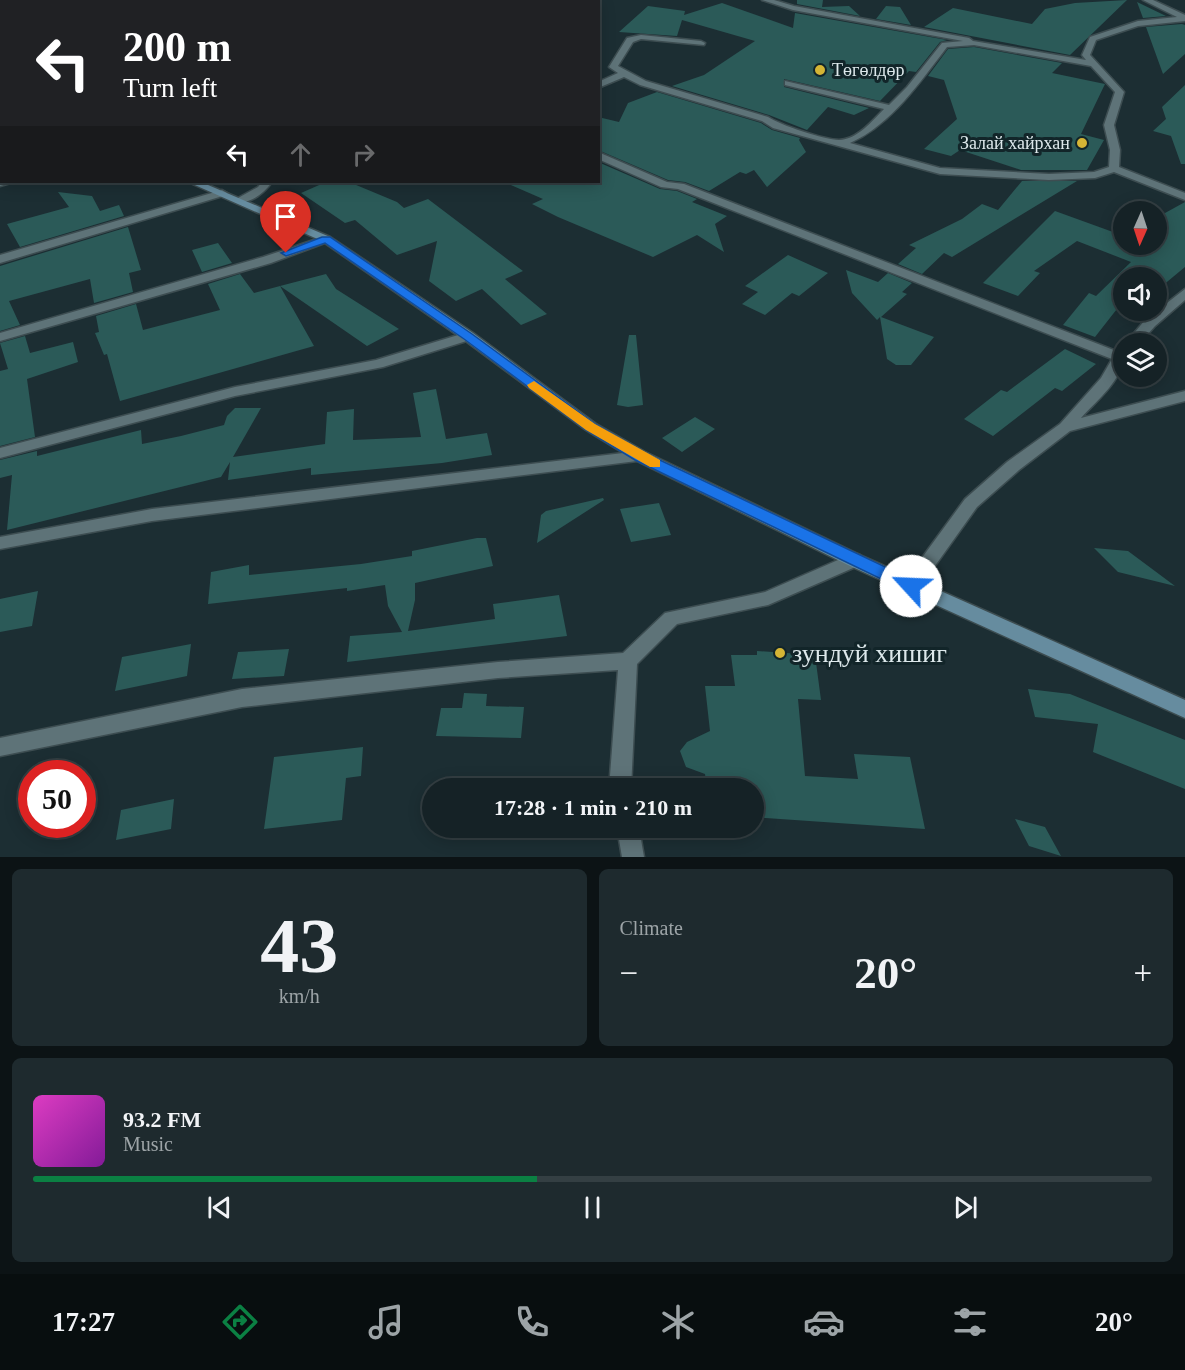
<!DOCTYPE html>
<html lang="en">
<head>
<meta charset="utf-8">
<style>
	body { margin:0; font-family:Georgia,serif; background:#1e2a2e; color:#f1f3f6; height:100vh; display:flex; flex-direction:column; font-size:22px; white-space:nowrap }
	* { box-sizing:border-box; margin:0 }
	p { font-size:20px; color:#9da4a7 }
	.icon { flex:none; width:33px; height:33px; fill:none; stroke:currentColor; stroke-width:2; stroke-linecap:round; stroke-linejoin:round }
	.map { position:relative; height:857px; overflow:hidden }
	.side { display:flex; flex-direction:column; gap:12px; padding:12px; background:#0c1315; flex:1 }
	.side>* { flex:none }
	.top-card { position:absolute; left:0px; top:0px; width:600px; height:183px; box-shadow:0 3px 15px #0003,0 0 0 2px #343f43; background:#202124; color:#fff; overflow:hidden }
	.needle { width:39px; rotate:183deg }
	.tools { position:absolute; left:1113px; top:201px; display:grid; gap:12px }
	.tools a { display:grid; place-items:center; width:54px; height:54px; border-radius:50%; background:#152226; box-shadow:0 3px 15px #0003,0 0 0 2px #343f43; font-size:30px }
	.speed { position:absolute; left:18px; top:760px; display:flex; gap:12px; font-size:30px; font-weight:700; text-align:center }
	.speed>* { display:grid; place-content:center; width:78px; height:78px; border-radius:50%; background:#152226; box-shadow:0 3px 15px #0003,0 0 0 2px #343f43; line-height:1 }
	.speed .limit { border:9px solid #d22; background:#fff; color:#111 }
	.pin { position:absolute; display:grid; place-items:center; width:51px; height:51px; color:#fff; margin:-62px -26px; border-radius:50% 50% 50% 0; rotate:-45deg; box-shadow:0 0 6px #0007 }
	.pin .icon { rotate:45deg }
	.me { position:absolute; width:66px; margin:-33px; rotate:295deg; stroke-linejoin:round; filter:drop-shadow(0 0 4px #0008) }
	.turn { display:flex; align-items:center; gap:21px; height:126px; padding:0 24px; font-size:27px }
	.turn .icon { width:78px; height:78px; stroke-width:2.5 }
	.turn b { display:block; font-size:42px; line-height:51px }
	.lanes { display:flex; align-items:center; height:57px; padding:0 24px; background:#0003; justify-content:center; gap:30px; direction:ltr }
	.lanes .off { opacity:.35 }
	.big { font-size:45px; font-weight:700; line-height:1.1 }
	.side .widget { flex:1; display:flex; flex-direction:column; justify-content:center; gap:9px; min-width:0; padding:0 21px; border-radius:9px; background:#1e2a2e }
	.side .dial { align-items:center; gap:0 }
	.dial b { font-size:78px; line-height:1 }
	.song { display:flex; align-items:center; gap:18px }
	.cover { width:72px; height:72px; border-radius:9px; background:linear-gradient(135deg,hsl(310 70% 55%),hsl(290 70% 35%)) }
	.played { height:6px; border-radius:3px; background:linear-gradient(90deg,#0b8043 45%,#343f43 45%) }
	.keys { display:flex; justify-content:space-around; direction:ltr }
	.heat { display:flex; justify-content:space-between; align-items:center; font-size:33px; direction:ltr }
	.side .tiles { flex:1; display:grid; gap:12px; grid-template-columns:1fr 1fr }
	.widget:last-child { grid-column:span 2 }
	.trip { position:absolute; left:422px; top:778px; width:342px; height:60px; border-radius:30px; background:#152226; box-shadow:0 3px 15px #0003,0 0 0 2px #343f43; font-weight:700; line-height:60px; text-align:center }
	.dock { display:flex; height:96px; justify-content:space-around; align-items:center; background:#080e0f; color:#9da4a7 }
	.dock .icon { width:42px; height:42px }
	.dock .active { color:#0b8043 }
	.dock b { font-size:27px; color:#f1f3f6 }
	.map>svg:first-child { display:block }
	.building { fill:#2b5a58 }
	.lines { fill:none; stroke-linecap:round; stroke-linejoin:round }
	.minor-casing { stroke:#3d4d51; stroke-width:3 }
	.secondary-casing { stroke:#3d4d51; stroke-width:3 }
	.minor { fill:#5e7378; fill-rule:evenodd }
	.secondary { fill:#668c9f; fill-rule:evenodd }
	.route { fill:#1a73e8; stroke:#114b97; stroke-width:1.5 }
	.slow { fill:#f59e0b }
	.poi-dot { fill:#d5b535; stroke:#122529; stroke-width:2 }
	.labels { text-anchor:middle; stroke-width:6; stroke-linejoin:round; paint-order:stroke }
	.far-poi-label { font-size:18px; fill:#dde8eb; stroke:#122529; text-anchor:start }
	.near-poi-label { font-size:26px; fill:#dde8eb; stroke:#122529; text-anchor:start }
</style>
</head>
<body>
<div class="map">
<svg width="1185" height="857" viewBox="0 0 1185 857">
	<rect width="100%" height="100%" fill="#1c2e33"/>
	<path class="building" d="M 797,0 L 823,0 L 822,7 L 849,6 L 860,16 L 797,4 Z
		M 1127,0 L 1070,55 L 924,27 L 953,8 L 1032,24 L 1045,9 L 1075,3 Z
		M 1137,2 L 1166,16 L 1143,18 Z
		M 722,3 L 793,28 L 795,13 L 947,40 L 940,42 L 916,72 L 909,71 L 880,101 L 784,79 L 784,87 L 869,108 L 854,115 L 828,107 L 807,130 L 769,115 L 672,86 L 704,75 L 755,41 L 682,20 L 677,36 L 619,32 L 648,6 L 685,11 L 684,15 Z
		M 886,6 L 900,7 L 911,25 L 876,19 Z
		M 1182,24 L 1185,25 L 1185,54 L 1163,74 L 1146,27 Z
		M 974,47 L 1062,63 L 1052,73 L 1105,84 L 1081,134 L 1104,140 L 1087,170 L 1021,170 L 960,150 L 951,156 L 924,149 L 957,119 L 944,80 L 928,76 L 948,49 Z
		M 1185,85 L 1185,164 L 1181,164 L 1171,136 L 1153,131 L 1166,119 L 1162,107 Z
		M 657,92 L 761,123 L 772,130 L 800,138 L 799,140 L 806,152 L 767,187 L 754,170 L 746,174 L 740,172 L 709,191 L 685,182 L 668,180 L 598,150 L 598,117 L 619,122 L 628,103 Z
		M 598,162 L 660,189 L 677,191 L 697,199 L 692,202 L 727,216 L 715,224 L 724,252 L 697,235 L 653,257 L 558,217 L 532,204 L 543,199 L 504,182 L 598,182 Z
		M 1022,181 L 1077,181 L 952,257 L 944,253 L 922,274 L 898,264 L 916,248 L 909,245 L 962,219 L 982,204 L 998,210 Z
		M 326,182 L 349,182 L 397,202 L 404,208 L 428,199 L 523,271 L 505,279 L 547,314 L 521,325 L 482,289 L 456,301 L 429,281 L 437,241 L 397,255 L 355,220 L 345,223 L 301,193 Z
		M 58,192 L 92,196 L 100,211 L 119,205 L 124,216 L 20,247 L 7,224 L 69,207 Z
		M 1185,202 L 1185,267 L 1156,291 L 1156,278 L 1124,278 L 1124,300 L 1095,337 L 1063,325 L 1089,293 L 1096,296 L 1131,262 L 1077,241 L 1034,271 L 1040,273 L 1018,296 L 983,283 L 1055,211 L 1124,236 L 1124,244 L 1156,244 L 1156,218 Z
		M 128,227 L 141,270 L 129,273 L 133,292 L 94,303 L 90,279 L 9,301 L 20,325 L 0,331 L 0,266 Z
		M 218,243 L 232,263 L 202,272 L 192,250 Z
		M 788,255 L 828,273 L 799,296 L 792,293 L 765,315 L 742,304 L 758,292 L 745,286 Z
		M 846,270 L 878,282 L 888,273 L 912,283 L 902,292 L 907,294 L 881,317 L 934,337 L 911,365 L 896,365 L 887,359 L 880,317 L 877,320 L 852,293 Z
		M 240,274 L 254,293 L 280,286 L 314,346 L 120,401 L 107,354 L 104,355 L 95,333 L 99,332 L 96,316 L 136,304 L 143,330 L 220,310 L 208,284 Z
		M 326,274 L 336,289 L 399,329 L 367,346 L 280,286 Z
		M 629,335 L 636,335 L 643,405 L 628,407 L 617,405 Z
		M 25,336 L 30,353 L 73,342 L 78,362 L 27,379 L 35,437 L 0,446 L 0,371 L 8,369 L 0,343 Z
		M 1065,349 L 1096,364 L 1062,391 L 1055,388 L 993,436 L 964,419 L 1001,390 L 1007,392 Z
		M 436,389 L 446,439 L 487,433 L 492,455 L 442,463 L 311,475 L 311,468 L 228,480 L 230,462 L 221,477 L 7,530 L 12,475 L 0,478 L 0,460 L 37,451 L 37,456 L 141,430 L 142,444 L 181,436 L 224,425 L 227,416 L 235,408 L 261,408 L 233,457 L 325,444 L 327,412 L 354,409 L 353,440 L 421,437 L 413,393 Z
		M 695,417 L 715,429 L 682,452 L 662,438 Z
		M 603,498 L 604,500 L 537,543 L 541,515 L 546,511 Z
		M 659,503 L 671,535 L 631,542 L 620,509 Z
		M 477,538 L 486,538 L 493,566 L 415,583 L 415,600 L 408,631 L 495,619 L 493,604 L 559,595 L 567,636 L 347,662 L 350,636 L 402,632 L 388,606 L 385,585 L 347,591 L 347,588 L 208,604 L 211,572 L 249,565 L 249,575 L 361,564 L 412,556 L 412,551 Z
		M 1094,548 L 1128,551 L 1175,586 L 1118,572 Z
		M 38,591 L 32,626 L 0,632 L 0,599 Z
		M 191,644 L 187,676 L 115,691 L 122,657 Z
		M 289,649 L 284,676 L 232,679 L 238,652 Z
		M 757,651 L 815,655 L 821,700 L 798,699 L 805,776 L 858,779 L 854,754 L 910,757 L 925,829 L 753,817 L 753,789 L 707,789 L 705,774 L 686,767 L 680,751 L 687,742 L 710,731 L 705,686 L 735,686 L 731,655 L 757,655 Z
		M 1028,689 L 1070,694 L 1185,740 L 1185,789 L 1093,752 L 1098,724 L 1035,717 Z
		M 464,693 L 487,694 L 486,706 L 524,707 L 521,738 L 436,736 L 441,708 L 462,708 Z
		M 363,747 L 361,776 L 346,778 L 342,820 L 264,829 L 274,757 Z
		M 174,799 L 171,829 L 116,840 L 121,810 Z
		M 1015,819 L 1045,827 L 1061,856 L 1029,846 Z"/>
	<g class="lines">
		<g class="minor-casing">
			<path id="minor" d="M 128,0 L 136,0 L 136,2 L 129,2 Z
				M 204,0 L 215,0 L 202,2 Z
				M 320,0 L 326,0 L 327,2 L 319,2 Z
				M 762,0 L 774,0 L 794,6 L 969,38 L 973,41 L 1086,60 L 1082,55 L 1090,37 L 1138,21 L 1177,17 L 1143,0 L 1153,0 L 1185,15 L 1185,21 L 1138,26 L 1096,40 L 1090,55 L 1124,92 L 1114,125 L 1120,150 L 1119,167 L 1185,193 L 1185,200 L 1114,172 L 1095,178 L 1049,180 L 940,174 L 773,128 L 762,121 L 640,85 L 624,77 L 598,88 L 598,82 L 618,73 L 609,67 L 627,38 L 641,35 L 701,41 L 705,43 L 704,45 L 641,39 L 633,42 L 618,66 L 646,81 L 768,117 C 780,125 825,140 839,140 C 857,140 873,120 884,109 L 785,85 L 785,81 L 889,105 L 907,87 L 942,43 L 963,41 L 793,10 ZM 974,45 L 1091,66 L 1115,92 L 1104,125 L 1110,150 L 1109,167 L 1094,172 L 1049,174 L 940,168 L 850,143 C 891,125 920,82 947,47 Z
				M 0,26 L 2,26 L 2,30 L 0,30 Z
				M 0,49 L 2,49 L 0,54 Z
				M 2,120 L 2,126 L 0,127 L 0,121 Z
				M 598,152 L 667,182 L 684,184 L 1124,354 C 1124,379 1097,400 1081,418 L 1185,391 L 1185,401 L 1070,431 L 1019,470 L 977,507 L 917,591 L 911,593 L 905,591 L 902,586 L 905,581 L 965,499 L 1007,462 L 1060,424 L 1101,378 L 1112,359 L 678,189 L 661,187 L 598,159 Z
				M 0,180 L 2,182 L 14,182 L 0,186 Z
				M 262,182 L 272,182 C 265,192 251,204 238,202 L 238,198 L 258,187 Z
				M 222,190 L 227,193 L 226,195 L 0,263 L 0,255 Z
				M 326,236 L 332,239 L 330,241 L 271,263 L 0,341 L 0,333 L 263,257 Z
				M 1185,289 L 1185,300 L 1155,326 L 1139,344 L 1125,344 L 1145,320 Z
				M 468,332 L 475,336 L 473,339 L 383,367 L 235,396 L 0,458 L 0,448 L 235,387 L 376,360 Z
				M 640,451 L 648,456 L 645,460 L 152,521 L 0,549 L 0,537 L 152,509 Z
				M 854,553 L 860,555 L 863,560 L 860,565 L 768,605 L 677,624 L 637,664 L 631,789 L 609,789 L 618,670 L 498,678 L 242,707 L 0,756 L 0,738 L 242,689 L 498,662 L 623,653 L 665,613 L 765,592 Z
				M 617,828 L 639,828 L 644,857 L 622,857 Z"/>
		</g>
		<g class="secondary-casing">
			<path id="secondary" d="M 0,108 L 2,109 L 2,115 L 0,114 Z
				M 188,182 L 201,182 L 330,237 L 473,333 L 596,424 L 645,452 L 860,555 L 1185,700 L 1185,718 L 848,565 L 635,460 L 586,430 L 463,339 L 322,241 Z"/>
		</g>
		<use href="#minor" class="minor"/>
		<use href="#secondary" class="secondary"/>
	</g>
	<path class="route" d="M 322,237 L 330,237 L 472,334 L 595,424 L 645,453 L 917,582 L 920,586 L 917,591 L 906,591 L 635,460 L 586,430 L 464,339 L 325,243 L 286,256 L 281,253 Z"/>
	<path class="slow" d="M 534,381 L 595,424 L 660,460 L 660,467 L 650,467 L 586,430 L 529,388 L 527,385 Z"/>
	<g class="poi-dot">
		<circle cx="820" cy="70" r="6"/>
		<circle cx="1082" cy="143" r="6"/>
		<circle cx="780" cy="653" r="6"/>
	</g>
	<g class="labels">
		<g class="far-poi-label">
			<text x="832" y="76">Төгөлдөр</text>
			<text x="1070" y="149" text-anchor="end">Залай хайрхан</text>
		</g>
		<g class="near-poi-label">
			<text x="792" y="662">зундуй хишиг</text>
		</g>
	</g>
</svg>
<div class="tools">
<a><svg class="needle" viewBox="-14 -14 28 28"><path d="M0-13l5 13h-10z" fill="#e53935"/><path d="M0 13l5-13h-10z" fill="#9da4a7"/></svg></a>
<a><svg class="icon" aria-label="sound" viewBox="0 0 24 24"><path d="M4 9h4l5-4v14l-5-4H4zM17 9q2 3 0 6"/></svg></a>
<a><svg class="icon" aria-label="layers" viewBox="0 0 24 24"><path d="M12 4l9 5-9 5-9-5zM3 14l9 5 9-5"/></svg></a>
</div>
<div class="speed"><div class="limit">50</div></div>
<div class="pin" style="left:286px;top:253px;background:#d93025"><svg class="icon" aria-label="arrive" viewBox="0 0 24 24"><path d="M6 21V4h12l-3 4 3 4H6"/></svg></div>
<svg class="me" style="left:911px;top:586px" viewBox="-20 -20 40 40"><circle r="19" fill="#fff"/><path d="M0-13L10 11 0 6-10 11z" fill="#1a73e8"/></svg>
<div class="trip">17:28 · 1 min · 210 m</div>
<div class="top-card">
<div class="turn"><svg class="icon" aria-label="left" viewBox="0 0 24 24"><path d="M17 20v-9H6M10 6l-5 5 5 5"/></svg><div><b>200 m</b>Turn left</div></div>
<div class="lanes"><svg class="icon" aria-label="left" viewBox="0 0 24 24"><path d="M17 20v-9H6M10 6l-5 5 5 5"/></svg><svg class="icon off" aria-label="ahead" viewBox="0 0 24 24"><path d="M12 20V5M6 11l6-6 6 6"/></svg><svg class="icon off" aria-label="right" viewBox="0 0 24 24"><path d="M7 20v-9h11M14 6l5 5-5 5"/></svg></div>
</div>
</div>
<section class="side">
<div class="tiles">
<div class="widget dial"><b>43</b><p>km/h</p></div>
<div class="widget"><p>Climate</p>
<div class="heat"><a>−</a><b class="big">20°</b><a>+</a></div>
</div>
<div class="widget">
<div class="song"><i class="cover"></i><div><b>93.2 FM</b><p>Music</p></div></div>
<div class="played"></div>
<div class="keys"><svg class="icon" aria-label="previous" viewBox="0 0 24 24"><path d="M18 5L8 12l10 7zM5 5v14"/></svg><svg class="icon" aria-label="pause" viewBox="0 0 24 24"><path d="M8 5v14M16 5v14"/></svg><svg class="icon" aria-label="next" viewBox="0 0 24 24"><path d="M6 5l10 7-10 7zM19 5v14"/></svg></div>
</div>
</div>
</section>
<nav class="dock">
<b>17:27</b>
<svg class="icon active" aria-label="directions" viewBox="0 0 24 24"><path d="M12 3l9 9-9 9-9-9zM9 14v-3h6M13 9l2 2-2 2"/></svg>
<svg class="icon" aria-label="music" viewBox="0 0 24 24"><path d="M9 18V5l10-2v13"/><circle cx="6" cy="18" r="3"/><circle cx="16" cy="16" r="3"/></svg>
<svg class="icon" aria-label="phone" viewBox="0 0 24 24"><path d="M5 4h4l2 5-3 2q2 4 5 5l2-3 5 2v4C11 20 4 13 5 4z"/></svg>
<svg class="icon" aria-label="climate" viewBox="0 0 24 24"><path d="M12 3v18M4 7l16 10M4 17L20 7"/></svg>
<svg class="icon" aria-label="car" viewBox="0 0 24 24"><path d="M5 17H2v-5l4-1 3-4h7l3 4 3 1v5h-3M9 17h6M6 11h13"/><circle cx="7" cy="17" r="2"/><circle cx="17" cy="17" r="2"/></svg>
<svg class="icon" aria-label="filters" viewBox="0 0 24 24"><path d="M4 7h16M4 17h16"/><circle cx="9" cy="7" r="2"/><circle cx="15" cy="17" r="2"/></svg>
<b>20°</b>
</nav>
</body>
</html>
